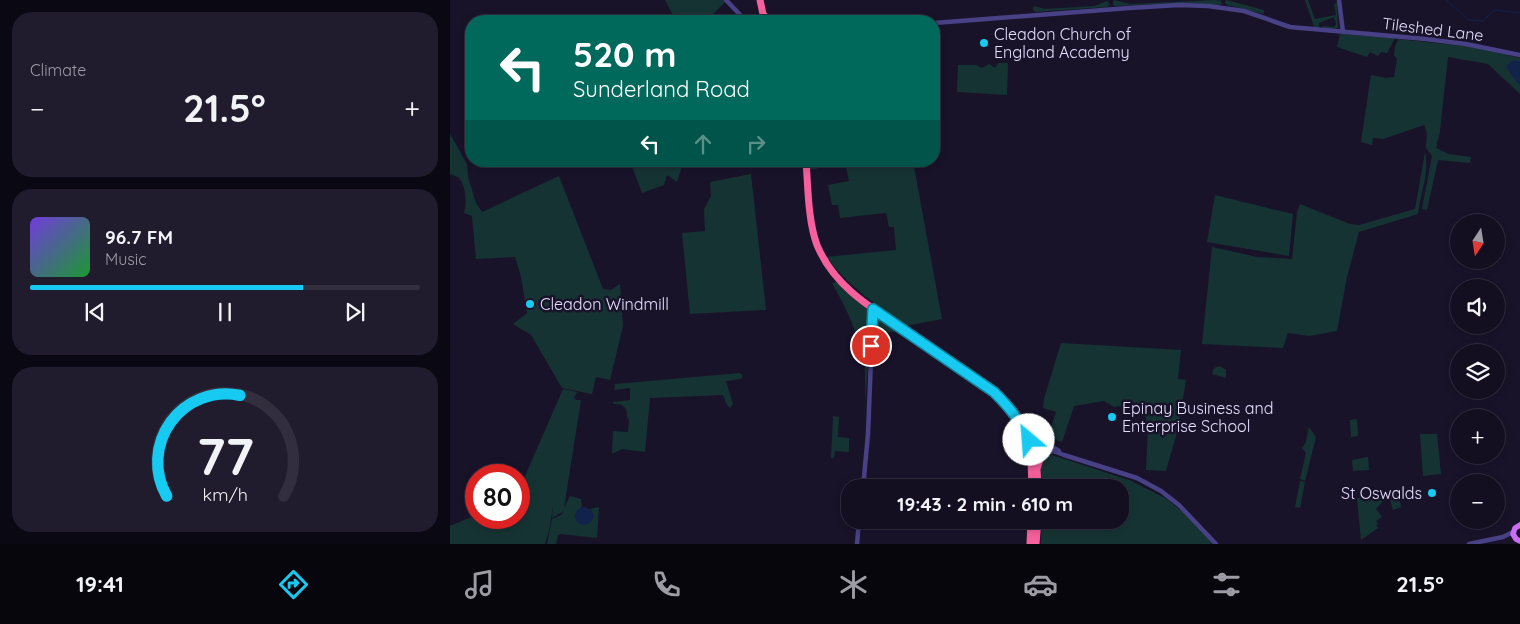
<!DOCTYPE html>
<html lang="en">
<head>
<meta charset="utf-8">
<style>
	body { margin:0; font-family:Quicksand,sans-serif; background:#201c2d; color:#f1f3f6; height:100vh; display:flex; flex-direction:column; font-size:19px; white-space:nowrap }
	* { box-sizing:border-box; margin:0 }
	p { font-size:16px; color:#9d9ca5 }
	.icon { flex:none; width:28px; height:28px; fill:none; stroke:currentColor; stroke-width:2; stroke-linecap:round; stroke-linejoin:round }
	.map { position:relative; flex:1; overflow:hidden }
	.drawer { display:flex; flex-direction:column; gap:12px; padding:12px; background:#0a0812; width:450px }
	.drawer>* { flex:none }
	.guide { position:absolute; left:15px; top:15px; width:475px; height:152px; border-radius:20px; box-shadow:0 2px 8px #0003,0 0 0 1px #322e3e; background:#00695c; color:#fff; overflow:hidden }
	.needle { width:32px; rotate:192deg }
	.controls { position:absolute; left:1000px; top:214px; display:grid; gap:10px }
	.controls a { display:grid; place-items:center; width:55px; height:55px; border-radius:50%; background:#130e20; box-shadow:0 2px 8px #0003,0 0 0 1px #322e3e; font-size:25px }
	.speed { position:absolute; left:15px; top:464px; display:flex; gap:10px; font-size:25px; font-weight:700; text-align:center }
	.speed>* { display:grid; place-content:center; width:65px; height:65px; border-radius:50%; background:#130e20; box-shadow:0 2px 8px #0003,0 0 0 1px #322e3e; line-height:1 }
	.speed .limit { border:8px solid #d22; background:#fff; color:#111 }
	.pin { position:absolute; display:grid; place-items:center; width:42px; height:42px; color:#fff; margin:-21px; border:2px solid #fff; border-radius:50%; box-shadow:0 1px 5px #0007 }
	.me { position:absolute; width:55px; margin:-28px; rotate:333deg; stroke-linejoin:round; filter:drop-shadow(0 0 4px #0008) }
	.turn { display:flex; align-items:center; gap:18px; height:105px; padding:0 25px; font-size:22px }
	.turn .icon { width:65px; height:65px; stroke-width:2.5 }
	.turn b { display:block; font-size:35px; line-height:42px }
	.lanes { display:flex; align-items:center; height:48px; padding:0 25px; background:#0003; justify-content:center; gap:25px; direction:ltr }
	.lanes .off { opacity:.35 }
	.big { font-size:38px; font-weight:800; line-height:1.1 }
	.drawer .tile { flex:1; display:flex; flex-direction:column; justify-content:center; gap:8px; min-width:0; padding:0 18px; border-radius:20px; background:#201c2d }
	.drawer .dial { align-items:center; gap:0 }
	.dial svg { height:130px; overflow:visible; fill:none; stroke:#322e3e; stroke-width:7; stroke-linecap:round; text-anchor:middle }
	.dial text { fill:#f1f3f6; stroke:none }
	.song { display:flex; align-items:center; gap:15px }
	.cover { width:60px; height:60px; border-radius:8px; background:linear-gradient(135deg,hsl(260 70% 55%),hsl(130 70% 35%)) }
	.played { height:5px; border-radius:2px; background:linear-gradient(90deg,#16caf1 70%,#322e3e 70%) }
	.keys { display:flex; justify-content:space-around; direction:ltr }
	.heat { display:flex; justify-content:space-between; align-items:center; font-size:28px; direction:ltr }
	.trip { position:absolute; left:391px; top:479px; width:288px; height:50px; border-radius:20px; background:#130e20; box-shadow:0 2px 8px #0003,0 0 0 1px #322e3e; font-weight:800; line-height:50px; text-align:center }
	.tabs { display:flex; height:80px; justify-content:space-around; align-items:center; background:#08060d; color:#9d9ca5 }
	.tabs .icon { width:35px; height:35px }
	.tabs .current { color:#16caf1 }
	.tabs b { font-size:22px; color:#f1f3f6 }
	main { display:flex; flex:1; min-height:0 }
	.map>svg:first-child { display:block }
	.green { fill:#163334 }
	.water { fill:#11224b }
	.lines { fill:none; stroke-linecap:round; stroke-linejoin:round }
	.stream { stroke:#11224b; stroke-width:1 }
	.minor { stroke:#494186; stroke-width:4.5 }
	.major { stroke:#cd6cf6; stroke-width:5.5 }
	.highway { stroke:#f6609c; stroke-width:7 }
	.route-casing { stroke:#0e839d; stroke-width:12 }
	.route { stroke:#16caf1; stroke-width:9 }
	.poi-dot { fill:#16caf1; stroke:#19132a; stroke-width:2 }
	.labels { text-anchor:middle; stroke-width:5; stroke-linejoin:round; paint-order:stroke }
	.street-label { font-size:16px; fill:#e4defd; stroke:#19132a }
	.poi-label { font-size:16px; fill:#e4defd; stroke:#19132a; text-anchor:start }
</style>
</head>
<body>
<main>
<section class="drawer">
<div class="tile"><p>Climate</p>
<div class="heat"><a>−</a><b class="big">21.5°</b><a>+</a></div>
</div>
<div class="tile">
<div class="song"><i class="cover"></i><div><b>96.7 FM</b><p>Music</p></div></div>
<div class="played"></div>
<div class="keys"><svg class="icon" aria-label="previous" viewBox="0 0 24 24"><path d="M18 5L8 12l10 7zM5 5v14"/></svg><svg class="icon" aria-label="pause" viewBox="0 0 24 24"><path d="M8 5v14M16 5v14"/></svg><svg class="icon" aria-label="next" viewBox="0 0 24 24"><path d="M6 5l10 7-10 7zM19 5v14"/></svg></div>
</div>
<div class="tile dial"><svg viewBox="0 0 100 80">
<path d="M14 69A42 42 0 1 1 86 69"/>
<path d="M14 69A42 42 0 0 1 59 7" stroke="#16caf1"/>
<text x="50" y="56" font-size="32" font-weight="700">77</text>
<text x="50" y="72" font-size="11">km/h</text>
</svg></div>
</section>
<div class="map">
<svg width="1070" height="544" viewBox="0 0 1070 544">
	<rect width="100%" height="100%" fill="#19132a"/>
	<path class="green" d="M 215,0 L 273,0 L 275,2 L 262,15 L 268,21 L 226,21 Z
		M 664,0 L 680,4 L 766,0 L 771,1 L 772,4 L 769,5 L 733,3 L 664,6 L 663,3 Z
		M 776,0 L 814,10 L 814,14 L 777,5 L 775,3 Z
		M 855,0 L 858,0 L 865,19 L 886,15 L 884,4 L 887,3 L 888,28 L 882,29 L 872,28 L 873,26 L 884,27 L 886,24 L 884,17 L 869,23 L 869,28 L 864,27 Z
		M 657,1 L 660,4 L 657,7 L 585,12 L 583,9 L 584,6 L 595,9 L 644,6 Z
		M 890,34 L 945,38 L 937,53 L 931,52 L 928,56 L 920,52 L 917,57 L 887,47 Z
		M 948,39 L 1023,47 L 1070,58 L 1070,94 L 1038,64 L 998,57 L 990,131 L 986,148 L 999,154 L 1021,157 L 1020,163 L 988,160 L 977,210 L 972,209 L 982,156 L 976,148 L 977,134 L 974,125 L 933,139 L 923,138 L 922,145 L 911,142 L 921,75 L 936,78 L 944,77 L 947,59 L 944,55 L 945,47 Z
		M 548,63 L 558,63 L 557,95 L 507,92 L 508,65 L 526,65 L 532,68 L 539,64 L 545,68 Z
		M 0,134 L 17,164 L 18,177 L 26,203 L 32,212 L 109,176 L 153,289 L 161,290 L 170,284 L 173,326 L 160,380 L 146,377 L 142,394 L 112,388 L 81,335 L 63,324 L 77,313 L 71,277 L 65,257 L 26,259 L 22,216 L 14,213 C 17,203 16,184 8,177 C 7,177 1,174 0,174 Z
		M 975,152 C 980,173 970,193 968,214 L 909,232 L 897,277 L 887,331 L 859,336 L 838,333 L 833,348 L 752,344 L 762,247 L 807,257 L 842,259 L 847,212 L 850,204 L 900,224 L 909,225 L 965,209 Z
		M 180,161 L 234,161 L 227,182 L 217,175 L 214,185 L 192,193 Z
		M 359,161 L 463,161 L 492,319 L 456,326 C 425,304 401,288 376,257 L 446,250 L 444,227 L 439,227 L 436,213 L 390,218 L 388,205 L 382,205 L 378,185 L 399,181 L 395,162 L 360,170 Z
		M 301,174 L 316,310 L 240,314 L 232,233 L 255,231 L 254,209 L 261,196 L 260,182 Z
		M 765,195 L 843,214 L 839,256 L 757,242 Z
		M 387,282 L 419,311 L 418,366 L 415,403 C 415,390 416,376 414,363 C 409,335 396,307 382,283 Z
		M 428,318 L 448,331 L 425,334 L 425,320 Z
		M 611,343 L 731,350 L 728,379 L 736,380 L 728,429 L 716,471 L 696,470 L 698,427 L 694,411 L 687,407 L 679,410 L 669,406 L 664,407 L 654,401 L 624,406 L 612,442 L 598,437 L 606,412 L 593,408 L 594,399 Z
		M 770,366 L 776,370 L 776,378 L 762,374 L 764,368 Z
		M 290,373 L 293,376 L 291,379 L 276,381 L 283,404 L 280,408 L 277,405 L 273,395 L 200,398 L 195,452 L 172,449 L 162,454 L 163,431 L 178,432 L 179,419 L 177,418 C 178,408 173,403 163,404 L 163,402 L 180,400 L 180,388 L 164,390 L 165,384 Z
		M 113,389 L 127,392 L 124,398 L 126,400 L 131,400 L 114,508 L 120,496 L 131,499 L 132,507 L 130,508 L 138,524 L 143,518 L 143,514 L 140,509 L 149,507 L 147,538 L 111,534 L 108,535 L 106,544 L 97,544 L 102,519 L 111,515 L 114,511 L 102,518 L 103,506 L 99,531 L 95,544 L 0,544 L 0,526 L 26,515 L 26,518 L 69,518 L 69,490 Z
		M 383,416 L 389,417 L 388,437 L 399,438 L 399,452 L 385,451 L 384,458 L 381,458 Z
		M 907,419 L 908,436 L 901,437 L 900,420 Z
		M 859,427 L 866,437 L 855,481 L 850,479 L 856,453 L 852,448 L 856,442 Z
		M 970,434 L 987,434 L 991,474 L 973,476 Z
		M 598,455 L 602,455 L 679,480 L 717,499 L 735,514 L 763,544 L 591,544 L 592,520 L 670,520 L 670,488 L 592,487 L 591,467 Z
		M 918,457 L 919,470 L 903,471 L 902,460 Z
		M 850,481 L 855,482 L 850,508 L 845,507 Z
		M 931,490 L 940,490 L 949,495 L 951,507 L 943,510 L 940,499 L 934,500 L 926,509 L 932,517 L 926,521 L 928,524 L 926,525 L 928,528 L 911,540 L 907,498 L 924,497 Z"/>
	<path class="water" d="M 1063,60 L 1070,61 L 1070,84 L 1068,84 L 1056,67 Z
		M125 516a9 9 0 1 1 18 0a9 9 0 1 1-18 0Z"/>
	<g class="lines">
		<path class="stream" d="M 996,0 L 1019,20 L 1033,21 L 1044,10 L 1070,13"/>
		<path class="minor" d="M 276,0 L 296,21
			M 889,0 L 893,32
			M 352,21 L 383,18 L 455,21
			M 484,23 L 679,8 L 729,5 L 758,6 L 794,11 L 840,27 L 976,39 L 1016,44 L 1070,55
			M 591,440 L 609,451
			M 595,453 L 603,451 L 614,455 L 687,478 L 711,491 L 729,505 L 766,544
			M 413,488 L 418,434 L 423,309
			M 407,544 L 409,520
			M 1019,544 L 1053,537 L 1063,532"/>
		<path class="major" d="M 1070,525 L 1065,528 L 1063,534 L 1066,539 L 1070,541"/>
		<path class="highway" d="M 310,0 L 313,14 L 319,21
			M 356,161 C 358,187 358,221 367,245 C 384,287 423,309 459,333 C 488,353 517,371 545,392 C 560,407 571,425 588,439
			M573 450a11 11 0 1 1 22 0a11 11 0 1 1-22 0Z
			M 581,461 L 582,488
			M 588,488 L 587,469 L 590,460
			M 580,544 L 581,520
			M 586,544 L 588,520"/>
	</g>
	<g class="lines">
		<g class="route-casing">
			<path id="route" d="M 421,346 L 423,309 L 544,392 C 559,407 572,421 576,442 L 579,440"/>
		</g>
		<use href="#route" class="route"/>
	</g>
	<g class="poi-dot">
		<circle cx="534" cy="43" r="5"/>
		<circle cx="80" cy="304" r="5"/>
		<circle cx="662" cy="417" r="5"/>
		<circle cx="982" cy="493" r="5"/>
	</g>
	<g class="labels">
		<g class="street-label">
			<text transform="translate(983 29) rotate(7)" y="6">Tileshed Lane</text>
		</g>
		<g class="poi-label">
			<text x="544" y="40">Cleadon Church of<tspan x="544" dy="18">England Academy</tspan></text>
			<text x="90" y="310">Cleadon Windmill</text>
			<text x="672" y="414">Epinay Business and<tspan x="672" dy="18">Enterprise School</tspan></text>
			<text x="972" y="499" text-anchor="end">St Oswalds</text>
		</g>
	</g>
</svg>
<div class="controls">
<a><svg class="needle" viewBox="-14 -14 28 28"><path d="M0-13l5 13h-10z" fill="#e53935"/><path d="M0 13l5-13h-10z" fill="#9d9ca5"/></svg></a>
<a><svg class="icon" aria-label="sound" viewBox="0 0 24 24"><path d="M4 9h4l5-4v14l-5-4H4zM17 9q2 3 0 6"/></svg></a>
<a><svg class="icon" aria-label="layers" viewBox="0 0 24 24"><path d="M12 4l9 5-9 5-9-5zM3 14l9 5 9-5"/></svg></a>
<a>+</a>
<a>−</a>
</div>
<div class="speed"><div class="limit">80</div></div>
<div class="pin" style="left:421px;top:346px;background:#d93025"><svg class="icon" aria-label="arrive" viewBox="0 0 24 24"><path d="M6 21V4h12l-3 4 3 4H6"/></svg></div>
<svg class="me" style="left:579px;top:440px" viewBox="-20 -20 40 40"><circle r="19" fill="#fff"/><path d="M0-13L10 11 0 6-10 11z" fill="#16caf1"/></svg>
<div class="trip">19:43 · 2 min · 610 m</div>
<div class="guide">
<div class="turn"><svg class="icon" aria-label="left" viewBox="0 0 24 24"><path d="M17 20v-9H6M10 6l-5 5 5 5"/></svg><div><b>520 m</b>Sunderland Road</div></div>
<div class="lanes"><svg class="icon" aria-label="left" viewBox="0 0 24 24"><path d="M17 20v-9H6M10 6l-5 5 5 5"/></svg><svg class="icon off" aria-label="ahead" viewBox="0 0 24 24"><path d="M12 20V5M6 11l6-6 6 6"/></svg><svg class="icon off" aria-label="right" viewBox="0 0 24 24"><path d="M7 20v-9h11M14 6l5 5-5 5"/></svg></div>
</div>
</div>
</main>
<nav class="tabs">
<b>19:41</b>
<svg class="icon current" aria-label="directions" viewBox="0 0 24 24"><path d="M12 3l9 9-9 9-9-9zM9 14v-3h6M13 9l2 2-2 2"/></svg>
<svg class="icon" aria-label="music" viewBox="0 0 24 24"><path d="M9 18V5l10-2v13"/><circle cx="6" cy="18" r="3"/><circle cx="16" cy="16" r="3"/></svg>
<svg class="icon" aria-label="phone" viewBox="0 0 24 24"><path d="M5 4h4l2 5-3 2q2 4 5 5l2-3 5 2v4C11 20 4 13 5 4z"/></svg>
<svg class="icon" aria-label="climate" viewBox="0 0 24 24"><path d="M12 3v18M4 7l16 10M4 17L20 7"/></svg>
<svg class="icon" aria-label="car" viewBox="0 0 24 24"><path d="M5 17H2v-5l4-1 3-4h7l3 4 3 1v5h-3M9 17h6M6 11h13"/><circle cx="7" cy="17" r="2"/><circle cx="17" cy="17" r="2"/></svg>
<svg class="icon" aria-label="filters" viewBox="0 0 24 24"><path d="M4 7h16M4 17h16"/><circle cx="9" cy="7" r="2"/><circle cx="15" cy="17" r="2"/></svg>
<b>21.5°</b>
</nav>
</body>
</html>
